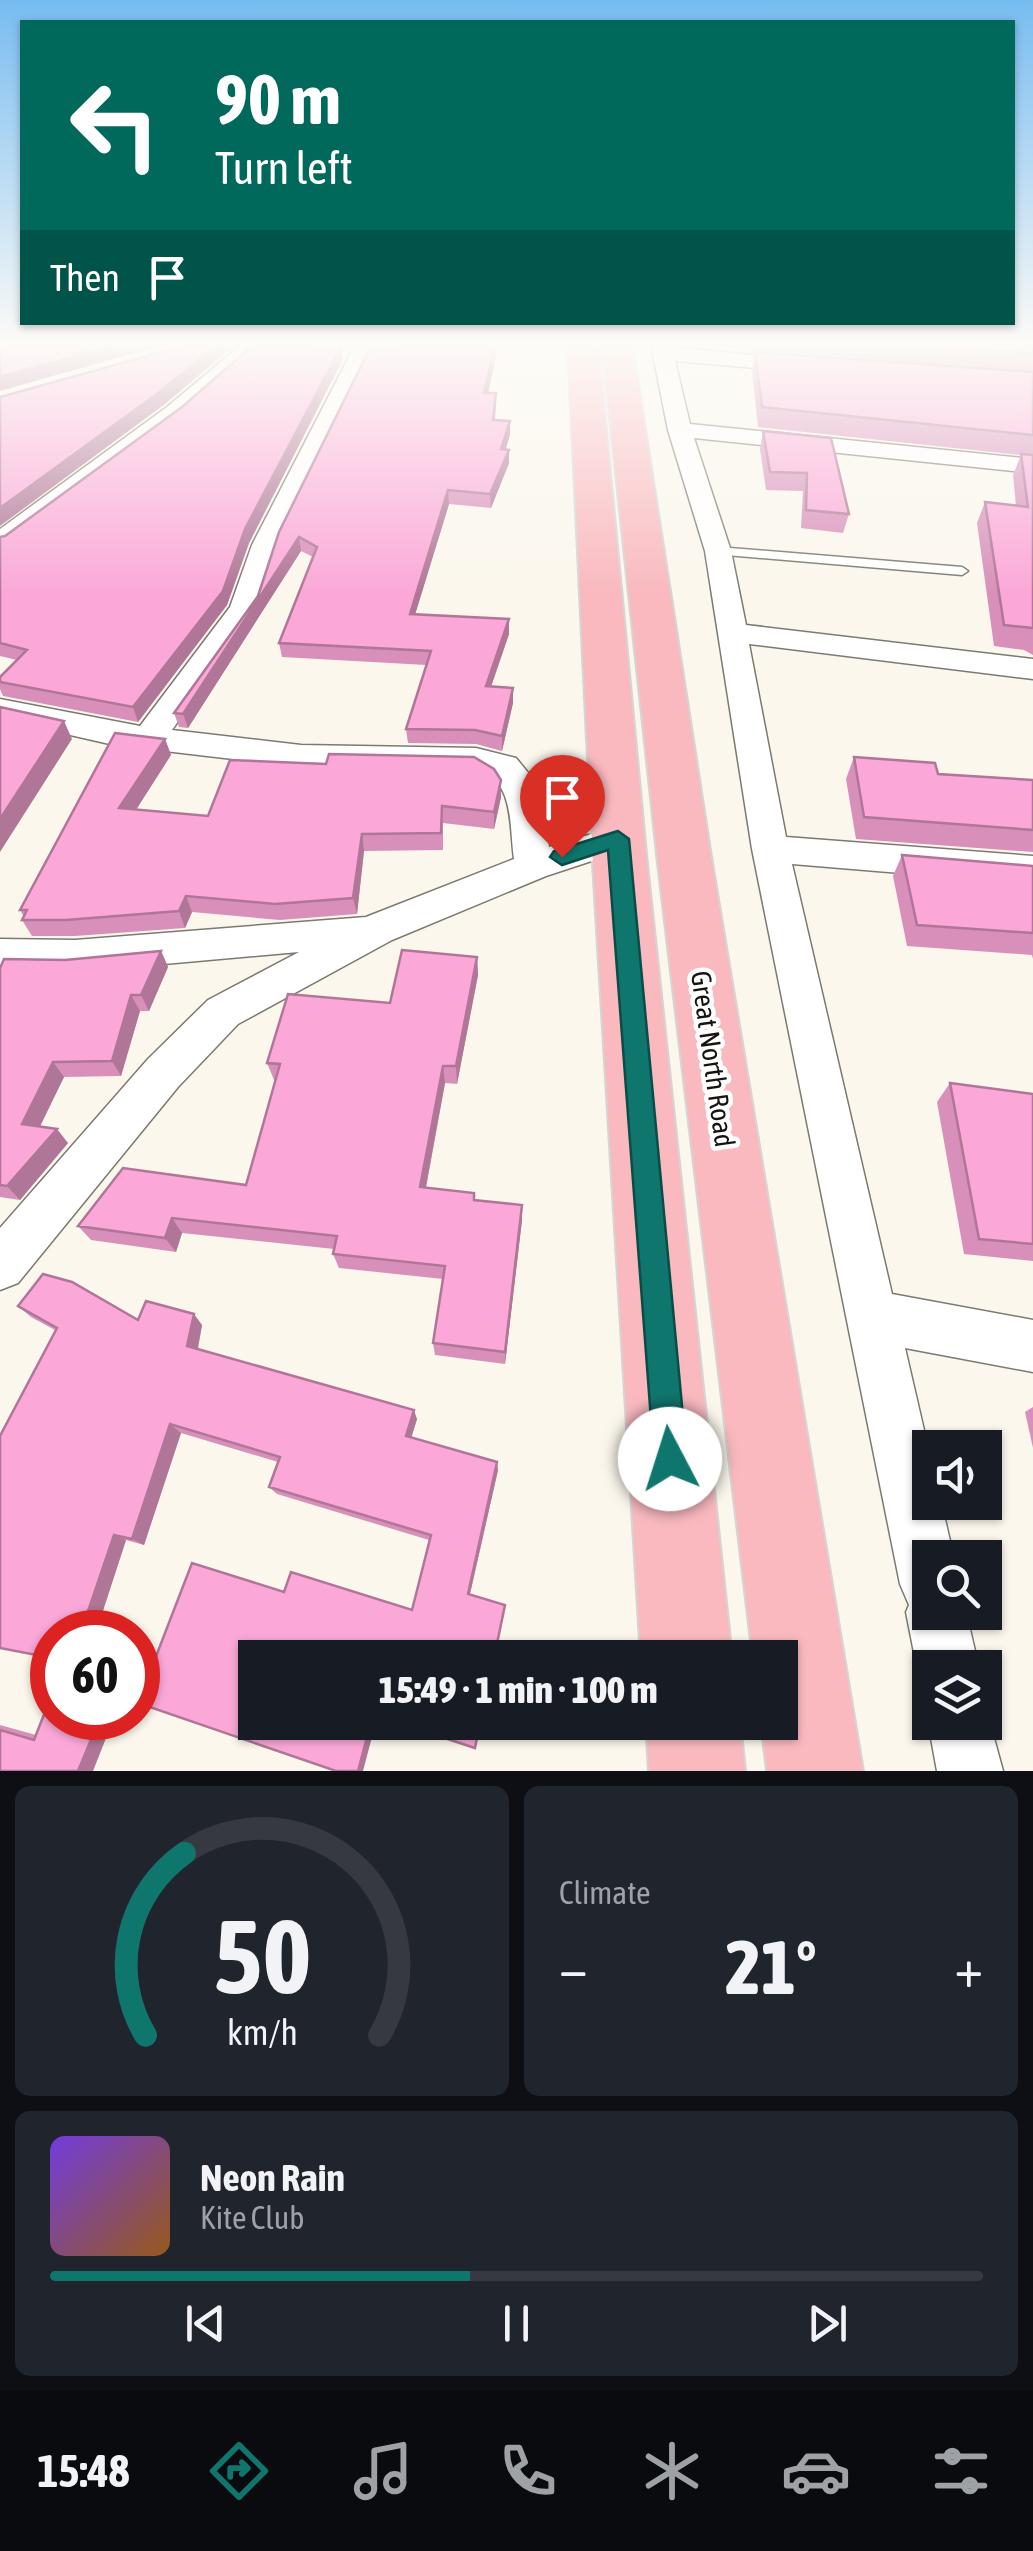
<!DOCTYPE html>
<html lang="en">
<head>
<meta charset="utf-8">
<style>
	body { margin:0; font-family:"Asap Condensed",sans-serif; background:#20242c; color:#f1f3f6; height:100vh; display:flex; flex-direction:column; font-size:38px; white-space:nowrap }
	* { box-sizing:border-box; margin:0 }
	p { font-size:32px; color:#9ea1a6 }
	.icon { flex:none; width:55px; height:55px; fill:none; stroke:currentColor; stroke-width:2; stroke-linecap:round; stroke-linejoin:round }
	.map { position:relative; height:1771px; overflow:hidden }
	.side { display:flex; flex-direction:column; gap:15px; padding:15px; background:#0d0f14; flex:1 }
	.side>* { flex:none }
	.top-card { position:absolute; left:20px; top:20px; width:995px; height:305px; border-radius:0px; box-shadow:0 2px 8px #0004; background:#00695c; color:#fff; overflow:hidden }
	.fabs { position:absolute; left:912px; top:1430px; display:grid; gap:20px }
	.fabs a { display:grid; place-items:center; width:90px; height:90px; border-radius:0px; background:#171b24; box-shadow:0 2px 8px #0004; font-size:50px }
	.speed { position:absolute; left:30px; top:1610px; display:flex; gap:20px; font-size:50px; font-weight:700; text-align:center }
	.speed>* { display:grid; place-content:center; width:130px; height:130px; border-radius:50%; background:#171b24; box-shadow:0 2px 8px #0004; line-height:1 }
	.speed .limit { border:15px solid #d22; background:#fff; color:#111 }
	.pin { position:absolute; display:grid; place-items:center; width:85px; height:85px; color:#fff; margin:-102px -42px; border-radius:50% 50% 50% 0; rotate:-45deg; box-shadow:0 0 10px #0007 }
	.pin .icon { rotate:45deg }
	.me { position:absolute; width:110px; margin:-55px; rotate:355deg; stroke-linejoin:round; filter:drop-shadow(0 0 8px #0008) }
	.turn { display:flex; align-items:center; gap:35px; height:210px; padding:0 30px; font-size:45px }
	.turn .icon { width:130px; height:130px; stroke-width:2.5 }
	.turn b { display:block; font-size:70px; line-height:85px }
	.then { display:flex; align-items:center; height:95px; padding:0 30px; background:#0003; gap:20px; font-size:38px }
	.big { font-size:75px; font-weight:800; line-height:1.1 }
	.side .widget { flex:1; display:flex; flex-direction:column; justify-content:center; gap:15px; min-width:0; padding:0 35px; border-radius:15px; background:#20242c }
	.side .dial { align-items:center; gap:0 }
	.dial svg { height:260px; overflow:visible; fill:none; stroke:#363941; stroke-width:7; stroke-linecap:round; text-anchor:middle }
	.dial text { fill:#f1f3f6; stroke:none }
	.song { display:flex; align-items:center; gap:30px }
	.cover { width:120px; height:120px; border-radius:15px; background:linear-gradient(135deg,hsl(260 70% 55%),hsl(30 70% 35%)) }
	.played { height:10px; border-radius:5px; background:linear-gradient(90deg,#0f766e 45%,#363941 45%) }
	.keys { display:flex; justify-content:space-around; direction:ltr }
	.heat { display:flex; justify-content:space-between; align-items:center; font-size:55px; direction:ltr }
	.side .tiles { flex:1; display:grid; gap:15px; grid-template-columns:1fr 1fr }
	.widget:last-child { grid-column:span 2 }
	.trip { position:absolute; left:238px; top:1640px; width:560px; height:100px; border-radius:0px; background:#171b24; box-shadow:0 2px 8px #0004; font-weight:800; line-height:100px; text-align:center }
	.tab-bar { display:flex; height:160px; justify-content:space-around; align-items:center; background:#090b0e; color:#9ea1a6 }
	.tab-bar .icon { width:70px; height:70px }
	.tab-bar .selected { color:#0f766e }
	.tab-bar b { font-size:45px; color:#f1f3f6 }
	.map>svg:first-child { display:block }
	.lines { fill:none; stroke-linecap:round; stroke-linejoin:round }
	.service-casing { stroke:#7c7970; stroke-width:3 }
	.minor-casing { stroke:#7c7970; stroke-width:3 }
	.primary-casing { stroke:#d5d5d4; stroke-width:4 }
	.service { fill:#fff; fill-rule:evenodd }
	.minor { fill:#fff; fill-rule:evenodd }
	.primary { fill:#f9b9bf; fill-rule:evenodd }
	.wall { fill:#d890ba }
	.shaded-wall { fill:#b07697 }
	.building { fill:#fba8d8; stroke:#b07697; stroke-width:2.5 }
	.route { fill:#0f766e; stroke:#0a4d48; stroke-width:2.5 }
	.labels { text-anchor:middle; stroke-width:9; stroke-linejoin:round; paint-order:stroke }
	.street-label { font-size:28px; fill:#151411; stroke:#fff }
</style>
</head>
<body>
<div class="map">
<svg width="1033" height="1771" viewBox="0 0 1033 1771">
	<rect width="100%" height="100%" fill="#fbf7ed"/>
	<g class="lines">
		<g class="service-casing">
			<path id="service" d="M 718,547 L 962,567 L 968,571 L 962,575 L 714,554 L 712,551 Z"/>
		</g>
		<g class="minor-casing">
			<path id="minor" d="M 241,345 L 264,345 L 183,417 L 9,547 L 0,549 L 0,529 L 167,407 Z
				M 364,345 L 372,351 L 278,545 L 258,608 L 172,730 L 301,745 L 476,748 L 516,758 L 539,786 L 549,847 L 618,826 L 631,830 L 636,839 L 631,848 L 546,876 L 392,940 L 238,1024 L 178,1087 L 18,1283 L 0,1290 L 0,1228 L 148,1059 L 208,1000 L 299,952 L 75,972 L 0,971 L 0,939 L 75,940 L 366,917 L 514,859 C 509,824 515,780 476,770 L 301,767 L 114,745 L 0,719 L 0,699 L 140,726 L 230,607 L 252,545 L 352,351 Z
				M 651,345 L 801,360 L 811,366 L 801,372 L 675,361 L 690,424 L 1033,459 L 1033,473 L 694,438 L 731,551 L 746,625 L 1033,659 L 1033,679 L 749,644 L 786,837 L 1033,856 L 1033,884 L 792,864 L 892,1294 L 1033,1320 L 1033,1372 L 905,1348 L 930,1456 L 930,1502 L 941,1502 L 954,1558 L 930,1558 L 930,1612 L 966,1612 L 979,1668 L 930,1668 L 930,1692 L 917,1668 L 906,1612 L 909,1605 L 900,1584 L 752,849 L 705,551 L 668,430 Z
				M 985,1705 L 1003,1771 L 937,1771 L 928,1722 L 930,1717 L 930,1722 L 985,1722 Z"/>
		</g>
		<g class="primary-casing">
			<path id="primary" d="M 568,345 L 598,345 L 647,864 L 732,1658 L 641,1658 L 593,864 Z
				M 602,345 L 632,345 L 712,863 L 863,1771 L 767,1771 L 761,1722 L 780,1722 L 780,1658 L 753,1658 L 658,863 Z
				M 646,1722 L 740,1722 L 745,1771 L 649,1771 Z"/>
		</g>
		<use href="#service" class="service"/>
		<use href="#minor" class="minor"/>
		<use href="#primary" class="primary"/>
	</g>
	<path class="wall" d="M 418,345 L 496,345 L 496,357 L 488,393 L 496,406 L 495,420 L 510,434 L 505,450 L 509,450 L 509,463 L 491,508 L 449,504 L 415,614 L 509,619 L 509,634 L 491,687 L 513,688 L 513,703 L 502,751 L 476,744 L 408,743 L 406,729 L 426,665 L 282,657 L 279,643 L 313,557 L 301,551 L 188,728 L 179,727 L 174,713 L 258,596 Z
		M 721,345 L 1033,345 L 1033,655 L 1024,650 L 994,646 L 977,523 L 985,502 L 1016,506 L 1013,475 L 1021,455 L 758,427 L 752,371 L 755,352 L 915,363 L 721,347 Z
		M 343,359 L 249,543 L 227,605 L 138,722 L 3,696 L 0,689 L 0,677 L 17,660 L 0,656 L 0,537 L 5,536 Z
		M 763,431 L 849,514 L 843,533 L 801,528 L 803,491 L 766,490 L 760,449 Z
		M 165,739 L 171,755 L 136,809 L 208,816 L 501,797 L 494,829 L 443,823 L 443,850 L 364,851 L 357,914 L 280,920 L 192,912 L 185,928 L 75,936 L 32,936 L 22,920 L 24,917 L 20,910 Z
		M 854,757 L 938,774 L 1033,780 L 1033,852 L 856,839 L 846,779 Z
		M 902,855 L 1033,866 L 1033,959 L 1032,955 L 907,946 L 893,876 Z
		M 161,951 L 168,967 L 149,1011 L 140,1011 L 121,1076 L 64,1077 L 39,1127 L 68,1143 L 20,1200 L 0,1197 L 0,968 L 65,960 Z
		M 477,957 L 478,975 L 457,1084 L 445,1083 L 426,1188 L 475,1200 L 522,1205 L 522,1220 L 505,1364 L 435,1355 L 433,1343 L 443,1279 L 339,1268 L 333,1254 L 334,1249 L 182,1233 L 176,1252 L 91,1240 L 78,1226 L 246,1185 L 275,1081 L 274,1080 L 267,1063 L 390,1003 Z
		M 950,1083 L 1033,1094 L 1033,1261 L 964,1254 L 937,1102 Z
		M 18,1306 L 202,1325 L 198,1349 L 417,1419 L 411,1438 L 498,1470 L 470,1594 L 505,1608 L 495,1658 L 284,1592 L 412,1610 L 429,1540 L 277,1494 L 269,1487 L 278,1462 L 181,1433 L 144,1545 L 126,1540 L 96,1632 L 55,1330 L 31,1317 Z
		M 1033,1407 L 1033,1448 L 1025,1412 Z
		M 0,1725 L 36,1735 L 93,1771 L 0,1771 Z"/>
	<path class="shaded-wall" d="M 114,345 L 162,345 L 0,391 L 0,377 Z
		M 217,345 L 235,345 L 165,404 L 0,526 L 0,508 Z
		M 496,345 L 496,357 L 485,406 L 484,393 Z
		M 341,347 L 343,359 L 249,543 L 227,605 L 138,722 L 133,707 Z
		M 510,421 L 510,434 L 502,463 L 501,449 Z
		M 509,450 L 509,463 L 491,508 L 490,494 Z
		M 448,490 L 449,504 L 411,628 L 410,614 Z
		M 299,537 L 301,551 L 188,728 L 183,714 Z
		M 509,619 L 509,634 L 486,701 L 486,686 Z
		M 513,688 L 513,703 L 502,751 L 502,736 Z
		M 64,721 L 72,739 L 0,852 L 0,819 Z
		M 165,739 L 171,755 L 127,824 L 119,808 Z
		M 501,780 L 501,797 L 494,829 L 494,812 Z
		M 362,834 L 364,851 L 357,914 L 353,898 Z
		M 186,896 L 192,912 L 185,928 L 179,911 Z
		M 161,951 L 168,967 L 149,1011 L 141,995 Z
		M 477,957 L 478,975 L 457,1084 L 456,1066 Z
		M 131,995 L 140,1011 L 121,1076 L 112,1061 Z
		M 53,1062 L 64,1077 L 34,1139 L 22,1124 Z
		M 443,1066 L 445,1083 L 423,1202 L 420,1187 Z
		M 57,1129 L 68,1143 L 20,1200 L 7,1186 Z
		M 522,1205 L 522,1220 L 505,1364 L 505,1352 Z
		M 172,1218 L 182,1233 L 176,1252 L 165,1238 Z
		M 194,1314 L 202,1325 L 196,1357 L 187,1346 Z
		M 414,1410 L 417,1419 L 409,1445 L 406,1436 Z
		M 170,1424 L 181,1433 L 144,1545 L 132,1539 Z
		M 497,1462 L 498,1470 L 469,1598 L 468,1594 Z
		M 114,1535 L 126,1540 L 96,1632 L 81,1632 Z
		M 100,1718 L 114,1718 L 93,1771 L 78,1771 Z
		M 371,1722 L 376,1722 L 363,1771 L 358,1771 Z"/>
	<path class="building" d="M 0,345 L 114,345 L 0,377 Z
		M 187,345 L 217,345 L 161,391 L 0,508 L 0,397 Z
		M 253,345 L 341,347 L 245,529 L 223,591 L 133,707 L 0,682 L 0,677 L 27,650 L 0,643 L 0,537 L 5,536 L 182,407 Z
		M 418,345 L 495,345 L 484,393 L 496,393 L 493,420 L 510,421 L 501,449 L 509,450 L 490,494 L 448,490 L 410,614 L 509,619 L 486,686 L 513,688 L 502,736 L 475,730 L 406,729 L 431,651 L 279,643 L 317,547 L 299,537 L 183,714 L 174,713 L 258,596 L 279,532 L 370,348 Z
		M 932,345 L 1033,345 L 1033,354 Z
		M 755,352 L 1033,372 L 1033,435 L 762,407 Z
		M 763,431 L 831,438 L 849,514 L 806,510 L 807,473 L 770,472 Z
		M 1021,454 L 1033,455 L 1033,628 L 1004,625 L 985,502 L 1028,507 Z
		M 0,707 L 64,721 L 0,819 Z
		M 115,733 L 165,739 L 119,808 L 208,816 L 230,760 L 326,764 L 329,754 L 474,757 L 494,769 L 501,780 L 494,812 L 442,806 L 441,833 L 362,834 L 353,898 L 275,904 L 186,896 L 179,911 L 66,920 L 22,920 L 27,910 L 20,910 Z
		M 854,757 L 935,763 L 938,774 L 1033,780 L 1033,830 L 864,817 Z
		M 902,855 L 1033,866 L 1033,933 L 917,925 Z
		M 402,950 L 477,957 L 456,1066 L 443,1066 L 420,1187 L 474,1193 L 474,1200 L 522,1205 L 505,1352 L 433,1343 L 445,1266 L 333,1254 L 337,1236 L 172,1218 L 165,1238 L 78,1226 L 123,1168 L 246,1185 L 280,1064 L 267,1063 L 288,994 L 390,1003 Z
		M 161,951 L 141,995 L 131,995 L 112,1061 L 53,1062 L 22,1124 L 57,1129 L 7,1186 L 0,1185 L 0,968 L 4,959 L 65,960 Z
		M 950,1083 L 1033,1094 L 1033,1244 L 979,1239 Z
		M 43,1274 L 72,1282 L 138,1320 L 146,1301 L 194,1314 L 187,1346 L 414,1410 L 406,1436 L 497,1462 L 468,1594 L 505,1605 L 494,1658 L 255,1658 L 255,1722 L 371,1722 L 358,1771 L 336,1771 L 138,1703 L 192,1563 L 284,1592 L 291,1572 L 412,1610 L 431,1535 L 269,1487 L 280,1457 L 170,1424 L 132,1539 L 114,1535 L 81,1632 L 52,1632 L 52,1658 L 0,1648 L 0,1436 L 57,1328 L 18,1306 Z
		M 52,1694 L 52,1718 L 100,1718 L 78,1771 L 0,1771 L 0,1730 L 34,1740 Z
		M 396,1722 L 480,1722 L 475,1748 Z"/>
	<linearGradient id="sky" x2="0" y2="1"><stop stop-color="#77bcf0"/><stop offset="0.58" stop-color="#fdfbf7"/><stop offset="1" stop-color="#fdfbf7" stop-opacity="0"/></linearGradient>
	<rect width="1033" height="593" fill="url(#sky)"/>
	<path class="route" d="M 618,831 L 629,839 L 687,1459 L 682,1471 L 670,1476 L 659,1471 L 654,1459 L 608,850 L 562,865 L 550,857 L 554,851 Z"/>
	<g class="labels">
		<g class="street-label">
			<text transform="translate(713 1059) rotate(82)" y="10">Great North Road</text>
		</g>
	</g>
</svg>
<div class="fabs">
<a><svg class="icon" aria-label="sound" viewBox="0 0 24 24"><path d="M4 9h4l5-4v14l-5-4H4zM17 9q2 3 0 6"/></svg></a>
<a><svg class="icon" aria-label="search" viewBox="0 0 24 24"><circle cx="10" cy="10" r="6"/><path d="M15 15l6 6"/></svg></a>
<a><svg class="icon" aria-label="layers" viewBox="0 0 24 24"><path d="M12 4l9 5-9 5-9-5zM3 14l9 5 9-5"/></svg></a>
</div>
<div class="speed"><div class="limit">60</div></div>
<div class="pin" style="left:562px;top:857px;background:#d93025"><svg class="icon" aria-label="arrive" viewBox="0 0 24 24"><path d="M6 21V4h12l-3 4 3 4H6"/></svg></div>
<svg class="me" style="left:670px;top:1459px" viewBox="-20 -20 40 40"><circle r="19" fill="#fff"/><path d="M0-13L10 11 0 6-10 11z" fill="#0f766e"/></svg>
<div class="trip">15:49 · 1 min · 100 m</div>
<div class="top-card">
<div class="turn"><svg class="icon" aria-label="left" viewBox="0 0 24 24"><path d="M17 20v-9H6M10 6l-5 5 5 5"/></svg><div><b>90 m</b>Turn left</div></div>
<div class="then">Then<svg class="icon" aria-label="arrive" viewBox="0 0 24 24"><path d="M6 21V4h12l-3 4 3 4H6"/></svg></div>
</div>
</div>
<section class="side">
<div class="tiles">
<div class="widget dial"><svg viewBox="0 0 100 80">
<path d="M14 69A42 42 0 1 1 86 69"/>
<path d="M14 69A42 42 0 0 1 26 13" stroke="#0f766e"/>
<text x="50" y="56" font-size="32" font-weight="700">50</text>
<text x="50" y="72" font-size="11">km/h</text>
</svg></div>
<div class="widget"><p>Climate</p>
<div class="heat"><a>−</a><b class="big">21°</b><a>+</a></div>
</div>
<div class="widget">
<div class="song"><i class="cover"></i><div><b>Neon Rain</b><p>Kite Club</p></div></div>
<div class="played"></div>
<div class="keys"><svg class="icon" aria-label="previous" viewBox="0 0 24 24"><path d="M18 5L8 12l10 7zM5 5v14"/></svg><svg class="icon" aria-label="pause" viewBox="0 0 24 24"><path d="M8 5v14M16 5v14"/></svg><svg class="icon" aria-label="next" viewBox="0 0 24 24"><path d="M6 5l10 7-10 7zM19 5v14"/></svg></div>
</div>
</div>
</section>
<nav class="tab-bar">
<b>15:48</b>
<svg class="icon selected" aria-label="directions" viewBox="0 0 24 24"><path d="M12 3l9 9-9 9-9-9zM9 14v-3h6M13 9l2 2-2 2"/></svg>
<svg class="icon" aria-label="music" viewBox="0 0 24 24"><path d="M9 18V5l10-2v13"/><circle cx="6" cy="18" r="3"/><circle cx="16" cy="16" r="3"/></svg>
<svg class="icon" aria-label="phone" viewBox="0 0 24 24"><path d="M5 4h4l2 5-3 2q2 4 5 5l2-3 5 2v4C11 20 4 13 5 4z"/></svg>
<svg class="icon" aria-label="climate" viewBox="0 0 24 24"><path d="M12 3v18M4 7l16 10M4 17L20 7"/></svg>
<svg class="icon" aria-label="car" viewBox="0 0 24 24"><path d="M5 17H2v-5l4-1 3-4h7l3 4 3 1v5h-3M9 17h6M6 11h13"/><circle cx="7" cy="17" r="2"/><circle cx="17" cy="17" r="2"/></svg>
<svg class="icon" aria-label="filters" viewBox="0 0 24 24"><path d="M4 7h16M4 17h16"/><circle cx="9" cy="7" r="2"/><circle cx="15" cy="17" r="2"/></svg>
</nav>
</body>
</html>
